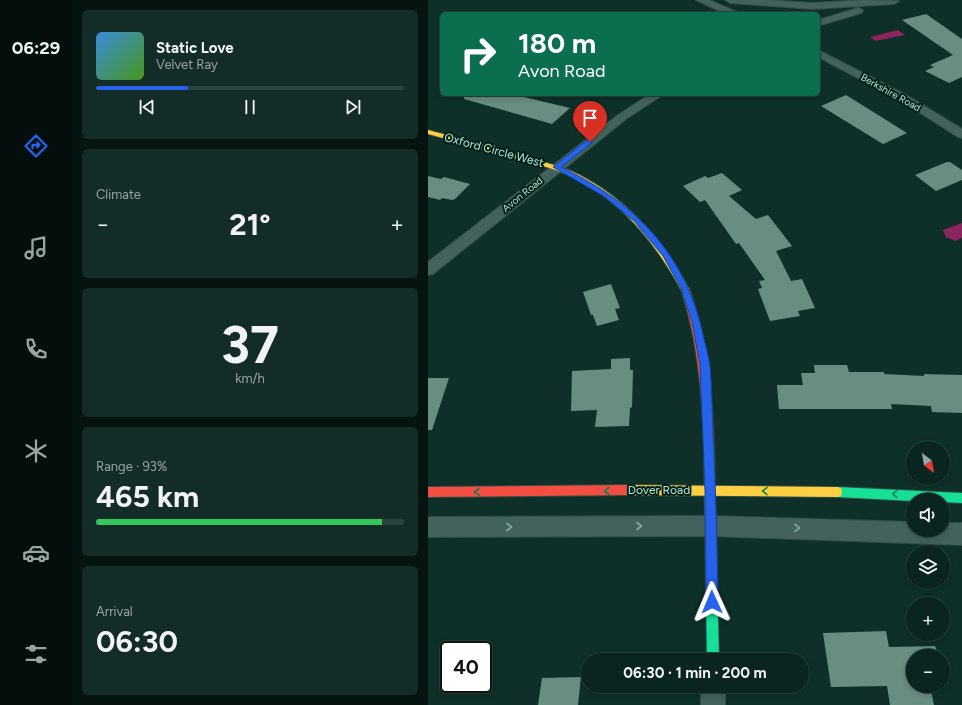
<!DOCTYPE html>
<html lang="en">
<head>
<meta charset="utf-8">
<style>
	body { margin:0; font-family:Figtree,sans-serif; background:#132c28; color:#f1f3f6; height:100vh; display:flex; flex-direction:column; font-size:15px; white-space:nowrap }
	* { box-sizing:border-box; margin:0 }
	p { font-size:13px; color:#99a4a4 }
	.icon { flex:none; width:22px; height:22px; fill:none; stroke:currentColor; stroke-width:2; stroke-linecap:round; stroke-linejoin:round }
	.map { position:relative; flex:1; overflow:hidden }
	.details { display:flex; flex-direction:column; gap:10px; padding:10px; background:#061411; width:356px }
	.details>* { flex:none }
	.guide { position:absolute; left:12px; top:12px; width:380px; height:84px; border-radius:6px; box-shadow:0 2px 6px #0003,0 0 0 1px #2a413d; background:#0b6e4f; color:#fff; overflow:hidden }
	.needle { width:26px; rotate:149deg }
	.tools { position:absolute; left:478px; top:441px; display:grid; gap:8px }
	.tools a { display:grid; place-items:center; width:44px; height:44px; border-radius:50%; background:#0a241f; box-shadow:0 2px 6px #0003,0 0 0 1px #2a413d; font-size:20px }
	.speed { position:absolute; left:12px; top:641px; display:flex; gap:8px; font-size:20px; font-weight:700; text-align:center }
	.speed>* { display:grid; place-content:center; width:52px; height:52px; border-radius:50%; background:#0a241f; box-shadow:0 2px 6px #0003,0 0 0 1px #2a413d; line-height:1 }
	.speed .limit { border:2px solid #111; border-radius:6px; background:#fff; color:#111 }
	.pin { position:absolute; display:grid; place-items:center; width:34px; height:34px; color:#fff; margin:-41px -17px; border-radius:50% 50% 50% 0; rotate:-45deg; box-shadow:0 0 4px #0007 }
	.pin .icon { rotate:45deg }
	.me { position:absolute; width:44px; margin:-22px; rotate:359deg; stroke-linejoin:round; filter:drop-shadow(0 0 3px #0008) }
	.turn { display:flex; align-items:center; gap:14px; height:84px; padding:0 12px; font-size:18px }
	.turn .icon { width:52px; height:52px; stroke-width:2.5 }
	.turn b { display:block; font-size:28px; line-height:34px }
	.big { font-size:30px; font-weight:700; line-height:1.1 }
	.details .card { flex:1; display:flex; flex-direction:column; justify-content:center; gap:6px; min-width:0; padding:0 14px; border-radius:6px; background:#132c28 }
	.details .dial { align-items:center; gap:0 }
	.dial b { font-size:52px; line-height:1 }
	.song { display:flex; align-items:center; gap:12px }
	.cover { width:48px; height:48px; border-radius:6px; background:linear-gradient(135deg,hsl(210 70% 55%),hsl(100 70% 35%)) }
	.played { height:4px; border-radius:2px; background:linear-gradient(90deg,#2563eb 30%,#2a413d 30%) }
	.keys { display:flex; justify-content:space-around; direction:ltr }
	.heat { display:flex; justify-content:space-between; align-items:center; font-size:22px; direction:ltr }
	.charge { height:6px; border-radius:3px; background:linear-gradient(90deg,#34c759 93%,#2a413d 0) }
	.trip { position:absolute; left:153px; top:653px; width:228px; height:40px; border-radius:20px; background:#0a241f; box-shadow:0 2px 6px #0003,0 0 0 1px #2a413d; font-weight:700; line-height:40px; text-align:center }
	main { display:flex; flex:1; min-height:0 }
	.dock { display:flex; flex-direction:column; width:72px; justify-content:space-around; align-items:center; background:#040e0c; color:#99a4a4 }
	.dock .icon { width:28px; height:28px }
	.dock .on { color:#2563eb }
	.dock b { font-size:18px; color:#f1f3f6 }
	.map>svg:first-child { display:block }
	.water { fill:#8c245d }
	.building { fill:#698c83 }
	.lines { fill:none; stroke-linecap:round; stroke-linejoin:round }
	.street-casing { stroke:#314d46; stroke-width:2 }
	.fast-casing { stroke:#314d46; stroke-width:2 }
	.slow-casing { stroke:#314d46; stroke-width:2 }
	.jam-casing { stroke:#314d46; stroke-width:2 }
	.street { fill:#43625b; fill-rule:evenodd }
	.fast { fill:#16e098; fill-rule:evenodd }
	.slow { fill:#ffcf43; fill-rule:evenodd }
	.jam { fill:#f24e42; fill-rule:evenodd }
	.oneway { stroke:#0b8058 }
	.oneway2 { stroke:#82aa9f }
	.route { fill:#2563eb; stroke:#184099 }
	.labels { text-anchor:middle; stroke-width:4; stroke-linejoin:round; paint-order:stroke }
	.far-street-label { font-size:10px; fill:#b6e5d6; stroke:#002119 }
	.street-label { font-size:12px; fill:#b6e5d6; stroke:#002119 }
</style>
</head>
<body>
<main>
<nav class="dock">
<b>06:29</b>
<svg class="icon on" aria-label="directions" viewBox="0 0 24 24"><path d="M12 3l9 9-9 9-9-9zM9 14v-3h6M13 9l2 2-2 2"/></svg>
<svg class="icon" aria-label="music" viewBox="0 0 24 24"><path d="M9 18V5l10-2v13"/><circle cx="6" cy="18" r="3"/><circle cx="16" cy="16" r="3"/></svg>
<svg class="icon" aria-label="phone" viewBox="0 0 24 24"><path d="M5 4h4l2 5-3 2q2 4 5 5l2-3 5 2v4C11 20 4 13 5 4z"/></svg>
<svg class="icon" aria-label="climate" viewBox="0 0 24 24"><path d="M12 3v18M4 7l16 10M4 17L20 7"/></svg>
<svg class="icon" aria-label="car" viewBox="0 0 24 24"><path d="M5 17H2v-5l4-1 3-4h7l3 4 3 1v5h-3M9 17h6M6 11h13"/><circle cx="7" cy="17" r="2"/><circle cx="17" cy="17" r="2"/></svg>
<svg class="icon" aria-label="filters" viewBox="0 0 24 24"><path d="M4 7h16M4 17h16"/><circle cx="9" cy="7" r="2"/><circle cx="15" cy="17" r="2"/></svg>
</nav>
<section class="details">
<div class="card">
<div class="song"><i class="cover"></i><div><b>Static Love</b><p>Velvet Ray</p></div></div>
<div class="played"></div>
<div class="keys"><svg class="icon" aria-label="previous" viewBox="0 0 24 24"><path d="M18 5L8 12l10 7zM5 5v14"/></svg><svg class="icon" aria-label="pause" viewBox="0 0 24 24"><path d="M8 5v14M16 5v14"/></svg><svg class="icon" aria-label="next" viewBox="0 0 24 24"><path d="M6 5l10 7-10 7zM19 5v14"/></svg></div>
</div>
<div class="card"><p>Climate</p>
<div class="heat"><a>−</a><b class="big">21°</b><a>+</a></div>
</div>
<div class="card dial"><b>37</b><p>km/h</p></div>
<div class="card"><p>Range · 93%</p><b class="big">465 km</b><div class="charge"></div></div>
<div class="card"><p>Arrival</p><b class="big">06:30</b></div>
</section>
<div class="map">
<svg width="534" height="705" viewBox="0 0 534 705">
	<rect width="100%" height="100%" fill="#0e3029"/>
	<path class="water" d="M 470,30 L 477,35 L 448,41 L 442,37 Z
		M 534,223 L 534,238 L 527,241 L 518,237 L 515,230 Z"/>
	<path class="building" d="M 498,14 L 534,39 L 534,77 L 521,83 L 497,71 L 506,67 L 502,65 L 525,55 L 474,20 Z
		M 36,94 L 83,94 L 142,108 L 124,124 L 36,99 Z
		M 418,95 L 479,133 L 455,144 L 393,106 Z
		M 519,162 L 522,162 L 534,170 L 534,180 L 508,191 L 487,175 Z
		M 294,173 L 314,190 L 301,196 L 328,219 L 340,215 L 364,246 L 348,251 L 363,281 L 374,279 L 387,308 L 370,311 L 372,316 L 342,321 L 330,289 L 334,288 L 331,281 L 337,280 L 311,243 L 308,244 L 277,200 L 272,202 L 255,186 L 277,176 L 280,178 Z
		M 0,176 L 13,179 L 16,177 L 42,184 L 27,199 L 24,200 L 14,198 L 12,200 L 0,197 Z
		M 183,284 L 192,308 L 187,309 L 191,320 L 169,326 L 165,315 L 163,315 L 155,292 Z
		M 202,358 L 202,370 L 205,370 L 204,407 L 202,408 L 201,426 L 167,427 L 169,410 L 143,411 L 144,371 L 183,369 L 183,359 Z
		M 386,365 L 419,365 L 421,372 L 456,372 L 456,374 L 496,376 L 496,374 L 534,375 L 534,413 L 504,412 L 503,406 L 463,404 L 464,409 L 351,409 L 349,385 L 375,385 L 373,373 L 387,373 Z
		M 0,378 L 21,378 L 4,430 L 0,430 Z
		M 458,631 L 461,647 L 507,646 L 511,656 L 485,656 L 485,686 L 502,686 L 506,705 L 462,705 L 459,686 L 403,687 L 395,633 Z
		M 153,677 L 150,705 L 110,705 L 114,678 Z"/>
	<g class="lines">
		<g class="street-casing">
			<path id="street" d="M 268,0 L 281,0 L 309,12 L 311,14 L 298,14 Z
				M 297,0 L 339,0 L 384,3 L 437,0 L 471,1 L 466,4 L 384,9 L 302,3 Z
				M 430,8 L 433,9 L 435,11 L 433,13 L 390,26 L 390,20 Z
				M 390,50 L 480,96 L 534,129 L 534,138 L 530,137 L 472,100 L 390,57 Z
				M 222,94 L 236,94 L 198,119 L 5,274 L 0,275 L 0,262 L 190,115 Z
				M 282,516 L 485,522 L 485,530 L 515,530 L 515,523 L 534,523 L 534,545 L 282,536 L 0,537 L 0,517 Z
				M 273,686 L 297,686 L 297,705 L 273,705 Z"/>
		</g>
		<g class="fast-casing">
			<path id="fast" d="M 281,442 L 285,444 L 286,447 L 291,660 L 279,660 L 276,447 L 277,444 Z
				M 409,487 L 534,493 L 534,503 L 515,502 L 515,500 L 485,501 L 409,497 L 405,496 L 404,492 L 405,488 Z"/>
		</g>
		<g class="slow-casing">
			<path id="slow" d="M 0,130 C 28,137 55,145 82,153 C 102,159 123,163 143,171 C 196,195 234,239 261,289 L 260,291 L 254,291 C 226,241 192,198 138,174 C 119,166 99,162 79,156 C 53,149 27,141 0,134 Z
				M 198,485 L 409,487 L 413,488 L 414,492 L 413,496 L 409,497 L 198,495 L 194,494 L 193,490 L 194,486 Z"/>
		</g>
		<g class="jam-casing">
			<path id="jam" d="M 257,286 C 263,288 263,296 265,301 C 281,348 284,398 286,447 L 285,450 L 281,452 L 277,450 L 276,447 C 274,393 270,341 253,289 Z
				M 198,485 L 202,486 L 203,490 L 202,494 L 198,495 L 0,497 L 0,487 Z"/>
		</g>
		<use href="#street" class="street"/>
		<use href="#fast" class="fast"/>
		<use href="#slow" class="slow"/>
		<use href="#jam" class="jam"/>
	</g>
	<defs><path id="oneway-chevron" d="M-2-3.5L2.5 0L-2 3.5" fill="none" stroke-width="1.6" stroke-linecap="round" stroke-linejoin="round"/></defs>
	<g class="oneway">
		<use href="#oneway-chevron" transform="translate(179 491) rotate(179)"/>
		<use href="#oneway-chevron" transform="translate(337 491) rotate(-179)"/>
		<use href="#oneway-chevron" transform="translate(49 492) rotate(179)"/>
		<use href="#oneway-chevron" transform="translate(467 494) rotate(-179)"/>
	</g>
	<g class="oneway2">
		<use href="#oneway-chevron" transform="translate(211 526)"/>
		<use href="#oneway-chevron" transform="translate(81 527)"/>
		<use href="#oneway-chevron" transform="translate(369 528) rotate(2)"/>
	</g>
	<path class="route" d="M 159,140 L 165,142 L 133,167 C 209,203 259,256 276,339 C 278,348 281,357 282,366 C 284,389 284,413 285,436 C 288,491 289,547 290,602 L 288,607 L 284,608 L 280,607 L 278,602 L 277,490 L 272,365 L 264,322 L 253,288 L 235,256 L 206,221 L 177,197 L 125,167 Z"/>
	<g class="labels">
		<g class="far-street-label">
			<text transform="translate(463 92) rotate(29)" y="4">Berkshire Road</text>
			<text transform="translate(94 194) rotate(-39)" y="4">Avon Road</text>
		</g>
		<g class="street-label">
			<text transform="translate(66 150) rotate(15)" y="4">Oxford Circle West</text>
			<text x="231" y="494">Dover Road</text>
		</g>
	</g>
</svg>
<div class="tools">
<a><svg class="needle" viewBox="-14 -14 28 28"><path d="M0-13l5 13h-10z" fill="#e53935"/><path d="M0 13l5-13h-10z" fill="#99a4a4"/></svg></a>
<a><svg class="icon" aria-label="sound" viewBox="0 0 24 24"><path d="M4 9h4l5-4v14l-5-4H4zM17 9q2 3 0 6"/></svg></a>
<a><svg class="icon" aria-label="layers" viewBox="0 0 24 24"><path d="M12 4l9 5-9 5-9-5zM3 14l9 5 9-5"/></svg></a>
<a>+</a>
<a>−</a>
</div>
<div class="speed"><div class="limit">40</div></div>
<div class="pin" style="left:162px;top:142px;background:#d93025"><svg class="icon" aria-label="arrive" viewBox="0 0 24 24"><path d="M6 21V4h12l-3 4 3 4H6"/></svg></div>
<svg class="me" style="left:284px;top:602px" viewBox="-20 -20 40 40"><path d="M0-17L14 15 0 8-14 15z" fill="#2563eb" stroke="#fff" stroke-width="4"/></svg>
<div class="trip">06:30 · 1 min · 200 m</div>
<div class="guide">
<div class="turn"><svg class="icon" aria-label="right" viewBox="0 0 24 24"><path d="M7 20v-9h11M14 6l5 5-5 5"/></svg><div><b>180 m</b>Avon Road</div></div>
</div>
</div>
</main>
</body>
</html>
